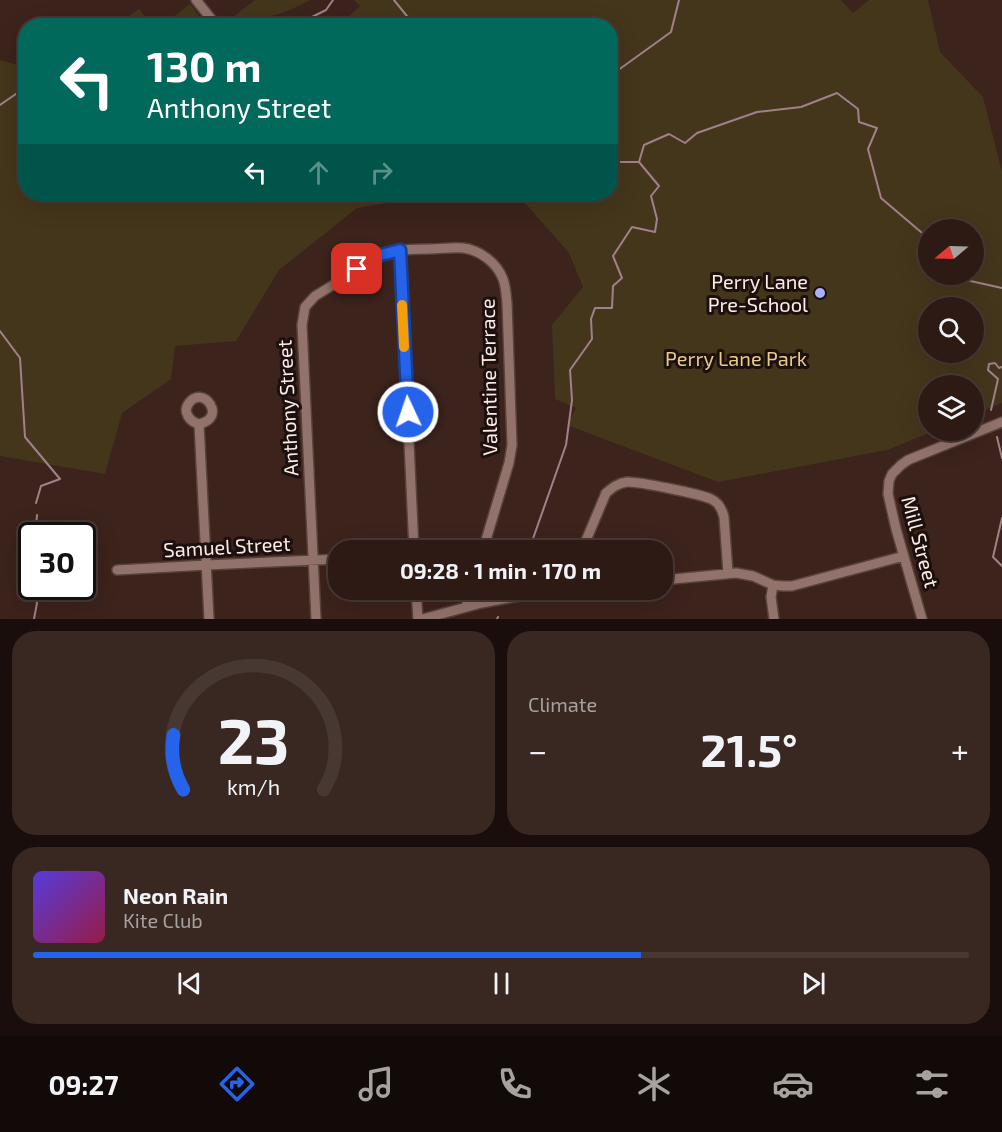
<!DOCTYPE html>
<html lang="en">
<head>
<meta charset="utf-8">
<style>
	body { margin:0; font-family:"Exo 2",sans-serif; background:#392722; color:#f1f3f6; height:100vh; display:flex; flex-direction:column; font-size:22px; white-space:nowrap }
	* { box-sizing:border-box; margin:0 }
	p { font-size:20px; color:#a7a1a0 }
	.icon { flex:none; width:33px; height:33px; fill:none; stroke:currentColor; stroke-width:2; stroke-linecap:round; stroke-linejoin:round }
	.map { position:relative; height:619px; overflow:hidden }
	.side { display:flex; flex-direction:column; gap:12px; padding:12px; background:#190e0c; flex:1 }
	.side>* { flex:none }
	.top-card { position:absolute; left:18px; top:18px; width:600px; height:183px; border-radius:24px; box-shadow:0 6px 24px #0002,0 0 0 2px #483834; background:#00695c; color:#fff; overflow:hidden }
	.needle { width:39px; rotate:251deg }
	.controls { position:absolute; left:918px; top:219px; display:grid; gap:12px }
	.controls a { display:grid; place-items:center; width:66px; height:66px; border-radius:50%; background:#2d1a15; box-shadow:0 6px 24px #0002,0 0 0 2px #483834; font-size:30px }
	.speed { position:absolute; left:18px; top:522px; display:flex; gap:12px; font-size:30px; font-weight:700; text-align:center }
	.speed>* { display:grid; place-content:center; width:78px; height:78px; border-radius:50%; background:#2d1a15; box-shadow:0 6px 24px #0002,0 0 0 2px #483834; line-height:1 }
	.speed .limit { border:3px solid #111; border-radius:9px; background:#fff; color:#111 }
	.pin { position:absolute; display:grid; place-items:center; width:51px; height:51px; color:#fff; margin:-26px; border-radius:12px; box-shadow:0 3px 9px #0006 }
	.me { position:absolute; width:66px; margin:-33px; rotate:357deg; stroke-linejoin:round; filter:drop-shadow(0 0 4px #0008) }
	.turn { display:flex; align-items:center; gap:21px; height:126px; padding:0 30px; font-size:27px }
	.turn .icon { width:78px; height:78px; stroke-width:2.5 }
	.turn b { display:block; font-size:42px; line-height:51px }
	.lanes { display:flex; align-items:center; height:57px; padding:0 30px; background:#0003; justify-content:center; gap:30px; direction:ltr }
	.lanes .off { opacity:.35 }
	.big { font-size:45px; font-weight:700; line-height:1.1 }
	.side .card { flex:1; display:flex; flex-direction:column; justify-content:center; gap:9px; min-width:0; padding:0 21px; border-radius:24px; background:#392722 }
	.side .dial { align-items:center; gap:0 }
	.dial svg { height:156px; overflow:visible; fill:none; stroke:#483834; stroke-width:7; stroke-linecap:round; text-anchor:middle }
	.dial text { fill:#f1f3f6; stroke:none }
	.song { display:flex; align-items:center; gap:18px }
	.cover { width:72px; height:72px; border-radius:9px; background:linear-gradient(135deg,hsl(250 70% 55%),hsl(340 70% 35%)) }
	.played { height:6px; border-radius:3px; background:linear-gradient(90deg,#2563eb 65%,#483834 65%) }
	.keys { display:flex; justify-content:space-around; direction:ltr }
	.heat { display:flex; justify-content:space-between; align-items:center; font-size:33px; direction:ltr }
	.side .tiles { flex:1; display:grid; gap:12px; grid-template-columns:1fr 1fr }
	.card:last-child { grid-column:span 2 }
	.trip { position:absolute; left:328px; top:540px; width:345px; height:60px; border-radius:24px; background:#2d1a15; box-shadow:0 6px 24px #0002,0 0 0 2px #483834; font-weight:700; line-height:60px; text-align:center }
	.tabs { display:flex; height:96px; justify-content:space-around; align-items:center; background:#120a08; color:#a7a1a0 }
	.tabs .icon { width:42px; height:42px }
	.tabs .selected { color:#2563eb }
	.tabs b { font-size:27px; color:#f1f3f6 }
	.map>svg:first-child { display:block }
	.green { fill:#44361b; fill-rule:evenodd }
	.lines { fill:none; stroke-linecap:round; stroke-linejoin:round }
	.stream { stroke:#a1808b; stroke-width:2 }
	.minor-casing { stroke:#57423c; stroke-width:12 }
	.minor { stroke:#92736b; stroke-width:9 }
	.route-casing { stroke:#184099; stroke-width:15 }
	.route { stroke:#2563eb; stroke-width:10 }
	.slow { stroke:#f59e0b; stroke-width:10 }
	.poi-dot { fill:#a9b0fc; stroke:#1b100d; stroke-width:2 }
	.labels { text-anchor:middle; stroke-width:6; stroke-linejoin:round; paint-order:stroke }
	.poi-label { font-size:20px; fill:#fdebe6; stroke:#1b100d; text-anchor:end }
	.park-label { font-size:20px; fill:#ebca8c; stroke:#1b100d }
	.street-label { font-size:20px; fill:#fdebe6; stroke:#1b100d }
</style>
</head>
<body>
<div class="map">
<svg width="1002" height="619" viewBox="0 0 1002 619">
	<rect width="100%" height="100%" fill="#3c231c"/>
	<path class="green" d="M 255,0 L 310,0 C 281,16 261,20 229,20 Z
		M 354,0 L 841,0 L 853,13 L 869,0 L 928,0 L 940,52 L 983,97 L 1002,172 L 1002,403 L 974,414 L 974,386 L 928,386 L 928,430 L 934,431 L 887,450 L 718,482 L 567,425 L 576,408 L 555,399 L 552,325 L 583,287 L 569,253 L 525,203 L 507,194 L 610,194 L 610,26 L 335,25 L 343,22 L 360,6 ZM 928,230 L 974,230 L 974,274 L 928,274 ZM 928,308 L 974,308 L 974,352 L 928,352 Z
		M 190,4 L 206,25 L 163,25 Z
		M 139,9 L 151,25 L 116,25 Z
		M 0,60 L 25,67 L 26,194 L 440,194 L 357,208 L 279,270 L 236,341 L 175,346 L 171,379 L 122,413 L 105,474 L 0,456 Z"/>
	<g class="lines">
		<path class="stream" d="M 394,0 L 415,26
			M 294,26 L 326,10 L 333,0
			M 610,76 L 671,32 L 679,0
			M 0,105 L 26,87
			M 639,162 L 644,145 L 669,134 L 685,143 L 697,133 L 757,112 L 801,107 L 837,93 L 858,109 L 859,122 L 877,128 L 868,149 L 881,198 L 928,238
			M 955,274 L 957,278 L 1002,288
			M 0,331 L 20,358 L 25,437 L 60,479 L 41,486 L 36,503
			M 991,410 L 998,379 L 988,370 L 989,364 L 995,363 L 999,368 L 1002,367
			M 997,437 L 1002,458
			M 1002,518 L 993,557 L 1002,566
			M 35,536 L 37,515
			M 529,550 L 566,445 L 572,400 L 570,370 L 592,339 L 591,319 L 595,308 L 612,308 L 613,286 L 622,278 L 613,256 L 632,227 L 655,232 L 657,219 L 651,196 L 659,186 L 639,162 L 617,162 L 610,159
			M 32,586 L 31,590 L 37,603 L 34,619
			M 497,619 L 498,617"/>
		<g class="minor-casing">
			<path id="minor" d="M 196,0 L 217,26
				M 400,250 L 414,550
				M 199,424 C 190,422 182,412 189,403 C 203,384 228,418 199,424 L 209,619
				M 582,550 L 606,493 C 612,488 618,483 627,482 C 637,481 700,494 711,499 C 718,502 722,509 724,517 L 728,573
				M 117,570 L 207,565 L 339,559
				M 663,580 L 736,573 L 753,576 L 773,585 L 783,586 L 792,586 L 904,556
				M 773,585 L 771,597 L 774,619
				M 416,590 L 418,619
				M 466,607 L 471,590
				M 316,619 L 302,325 L 305,307 L 315,296 L 387,252 C 401,249 415,249 430,249 C 441,249 452,247 463,248 C 480,250 497,263 503,279 C 506,287 506,295 507,303 L 512,445 L 509,463 L 483,550
				M 422,619 L 482,603 L 525,595 L 572,590
				M 922,619 L 896,529 L 888,494 L 889,481 L 892,474 L 901,465 L 908,460 L 1002,422"/>
		</g>
		<use href="#minor" class="minor"/>
	</g>
	<g class="lines">
		<g class="route-casing">
			<path id="route" d="M 357,269 L 381,255 L 400,250 L 408,412"/>
		</g>
		<use href="#route" class="route"/>
		<path class="slow" d="M 402,305 L 404,347"/>
	</g>
	<circle class="poi-dot" cx="820" cy="293" r="6"/>
	<g class="labels">
		<g class="poi-label">
			<text x="808" y="289">Perry Lane<tspan x="808" dy="23">Pre-School</tspan></text>
		</g>
		<g class="park-label">
			<text x="736" y="366">Perry Lane Park</text>
		</g>
		<g class="street-label">
			<text transform="translate(489 377) rotate(-91)" y="7">Valentine Terrace</text>
			<text transform="translate(288 408) rotate(-93)" y="7">Anthony Street</text>
			<text transform="translate(920 542) rotate(75)" y="7">Mill Street</text>
			<text transform="translate(227 547) rotate(-3)" y="7">Samuel Street</text>
		</g>
	</g>
</svg>
<div class="controls">
<a><svg class="needle" viewBox="-14 -14 28 28"><path d="M0-13l5 13h-10z" fill="#e53935"/><path d="M0 13l5-13h-10z" fill="#a7a1a0"/></svg></a>
<a><svg class="icon" aria-label="search" viewBox="0 0 24 24"><circle cx="10" cy="10" r="6"/><path d="M15 15l6 6"/></svg></a>
<a><svg class="icon" aria-label="layers" viewBox="0 0 24 24"><path d="M12 4l9 5-9 5-9-5zM3 14l9 5 9-5"/></svg></a>
</div>
<div class="speed"><div class="limit">30</div></div>
<div class="pin" style="left:357px;top:269px;background:#d93025"><svg class="icon" aria-label="arrive" viewBox="0 0 24 24"><path d="M6 21V4h12l-3 4 3 4H6"/></svg></div>
<svg class="me" style="left:408px;top:412px" viewBox="-20 -20 40 40"><circle r="17" fill="#2563eb" stroke="#fff" stroke-width="3"/><path d="M0-11L8 9 0 5-8 9z" fill="#fff"/></svg>
<div class="trip">09:28 · 1 min · 170 m</div>
<div class="top-card">
<div class="turn"><svg class="icon" aria-label="left" viewBox="0 0 24 24"><path d="M17 20v-9H6M10 6l-5 5 5 5"/></svg><div><b>130 m</b>Anthony Street</div></div>
<div class="lanes"><svg class="icon" aria-label="left" viewBox="0 0 24 24"><path d="M17 20v-9H6M10 6l-5 5 5 5"/></svg><svg class="icon off" aria-label="ahead" viewBox="0 0 24 24"><path d="M12 20V5M6 11l6-6 6 6"/></svg><svg class="icon off" aria-label="right" viewBox="0 0 24 24"><path d="M7 20v-9h11M14 6l5 5-5 5"/></svg></div>
</div>
</div>
<section class="side">
<div class="tiles">
<div class="card dial"><svg viewBox="0 0 100 80">
<path d="M14 69A42 42 0 1 1 86 69"/>
<path d="M14 69A42 42 0 0 1 9 41" stroke="#2563eb"/>
<text x="50" y="56" font-size="32" font-weight="700">23</text>
<text x="50" y="72" font-size="11">km/h</text>
</svg></div>
<div class="card"><p>Climate</p>
<div class="heat"><a>−</a><b class="big">21.5°</b><a>+</a></div>
</div>
<div class="card">
<div class="song"><i class="cover"></i><div><b>Neon Rain</b><p>Kite Club</p></div></div>
<div class="played"></div>
<div class="keys"><svg class="icon" aria-label="previous" viewBox="0 0 24 24"><path d="M18 5L8 12l10 7zM5 5v14"/></svg><svg class="icon" aria-label="pause" viewBox="0 0 24 24"><path d="M8 5v14M16 5v14"/></svg><svg class="icon" aria-label="next" viewBox="0 0 24 24"><path d="M6 5l10 7-10 7zM19 5v14"/></svg></div>
</div>
</div>
</section>
<nav class="tabs">
<b>09:27</b>
<svg class="icon selected" aria-label="directions" viewBox="0 0 24 24"><path d="M12 3l9 9-9 9-9-9zM9 14v-3h6M13 9l2 2-2 2"/></svg>
<svg class="icon" aria-label="music" viewBox="0 0 24 24"><path d="M9 18V5l10-2v13"/><circle cx="6" cy="18" r="3"/><circle cx="16" cy="16" r="3"/></svg>
<svg class="icon" aria-label="phone" viewBox="0 0 24 24"><path d="M5 4h4l2 5-3 2q2 4 5 5l2-3 5 2v4C11 20 4 13 5 4z"/></svg>
<svg class="icon" aria-label="climate" viewBox="0 0 24 24"><path d="M12 3v18M4 7l16 10M4 17L20 7"/></svg>
<svg class="icon" aria-label="car" viewBox="0 0 24 24"><path d="M5 17H2v-5l4-1 3-4h7l3 4 3 1v5h-3M9 17h6M6 11h13"/><circle cx="7" cy="17" r="2"/><circle cx="17" cy="17" r="2"/></svg>
<svg class="icon" aria-label="filters" viewBox="0 0 24 24"><path d="M4 7h16M4 17h16"/><circle cx="9" cy="7" r="2"/><circle cx="15" cy="17" r="2"/></svg>
</nav>
</body>
</html>
